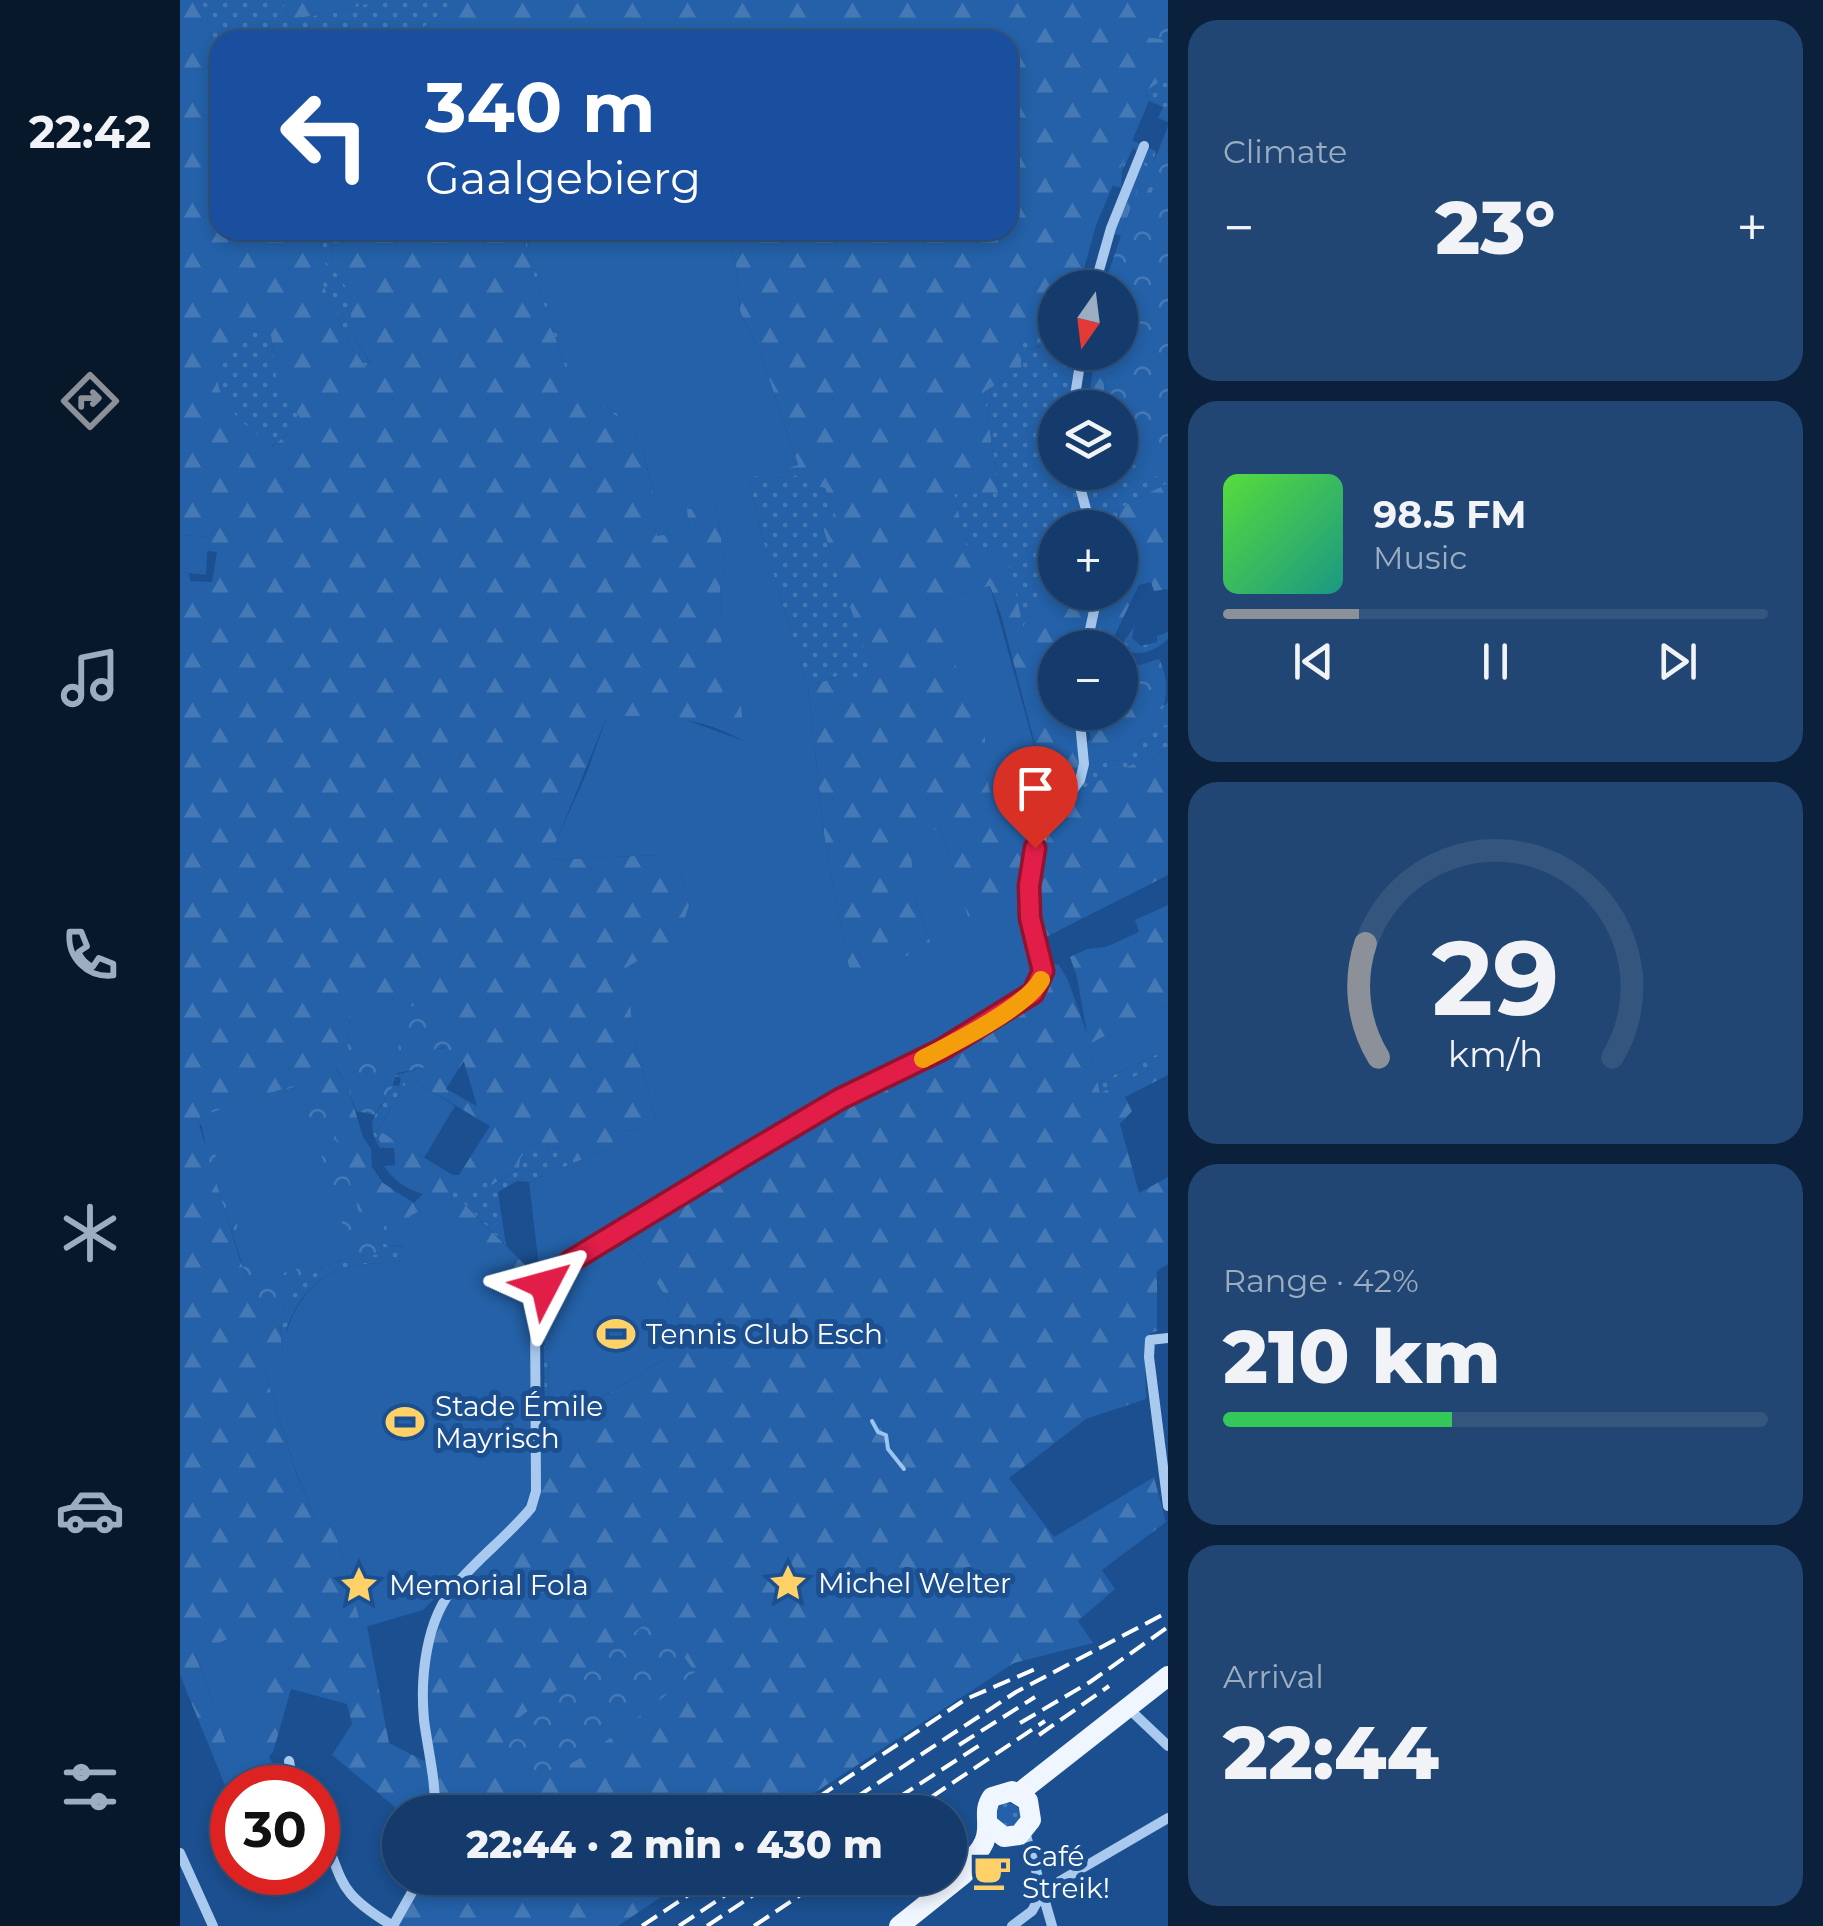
<!DOCTYPE html>
<html lang="en">
<head>
<meta charset="utf-8">
<style>
	body { margin:0; font-family:Montserrat,sans-serif; background:#214673; color:#f1f3f6; height:100vh; display:flex; flex-direction:column; font-size:38px; white-space:nowrap }
	* { box-sizing:border-box; margin:0 }
	p { font-size:32px; color:#9dadc1 }
	.icon { flex:none; width:55px; height:55px; fill:none; stroke:currentColor; stroke-width:2; stroke-linecap:round; stroke-linejoin:round }
	.map { position:relative; flex:1; overflow:hidden }
	.details { display:flex; flex-direction:column; gap:20px; padding:20px; background:#0b203b; width:655px }
	.details>* { flex:none }
	.top-card { position:absolute; left:30px; top:30px; width:808px; height:210px; border-radius:30px; box-shadow:0 5px 15px #0003,0 0 0 2px #33557e; background:#1a4fa0; color:#fff; overflow:hidden }
	.needle { width:65px; rotate:194deg }
	.fabs { position:absolute; left:858px; top:270px; display:grid; gap:20px }
	.fabs a { display:grid; place-items:center; width:100px; height:100px; border-radius:50%; background:#143b6b; box-shadow:0 5px 15px #0003,0 0 0 2px #33557e; font-size:50px }
	.speed { position:absolute; left:30px; top:1765px; display:flex; gap:20px; font-size:50px; font-weight:700; text-align:center }
	.speed>* { display:grid; place-content:center; width:130px; height:130px; border-radius:50%; background:#143b6b; box-shadow:0 5px 15px #0003,0 0 0 2px #33557e; line-height:1 }
	.speed .limit { border:15px solid #d22; background:#fff; color:#111 }
	.pin { position:absolute; display:grid; place-items:center; width:85px; height:85px; color:#fff; margin:-102px -42px; border-radius:50% 50% 50% 0; rotate:-45deg; box-shadow:0 0 10px #0007 }
	.pin .icon { rotate:45deg }
	.me { position:absolute; width:110px; margin:-55px; rotate:51deg; stroke-linejoin:round; filter:drop-shadow(0 0 8px #0008) }
	.turn { display:flex; align-items:center; gap:35px; height:210px; padding:0 50px; font-size:45px }
	.turn .icon { width:130px; height:130px; stroke-width:2.5 }
	.turn b { display:block; font-size:70px; line-height:85px }
	.big { font-size:75px; font-weight:800; line-height:1.1 }
	.details .card { flex:1; display:flex; flex-direction:column; justify-content:center; gap:15px; min-width:0; padding:0 35px; border-radius:30px; background:#214673 }
	.details .dial { align-items:center; gap:0 }
	.dial svg { height:260px; overflow:visible; fill:none; stroke:#33557e; stroke-width:7; stroke-linecap:round; text-anchor:middle }
	.dial text { fill:#f1f3f6; stroke:none }
	.song { display:flex; align-items:center; gap:30px }
	.cover { width:120px; height:120px; border-radius:15px; background:linear-gradient(135deg,hsl(110 70% 55%),hsl(170 70% 35%)) }
	.played { height:10px; border-radius:5px; background:linear-gradient(90deg,#8c9099 25%,#33557e 25%) }
	.keys { display:flex; justify-content:space-around; direction:ltr }
	.heat { display:flex; justify-content:space-between; align-items:center; font-size:55px; direction:ltr }
	.charge { height:15px; border-radius:8px; background:linear-gradient(90deg,#34c759 42%,#33557e 0) }
	.trip { position:absolute; left:202px; top:1795px; width:585px; height:100px; border-radius:50px; background:#143b6b; box-shadow:0 5px 15px #0003,0 0 0 2px #33557e; font-weight:800; line-height:100px; text-align:center }
	main { display:flex; flex:1; min-height:0 }
	.dock { display:flex; flex-direction:column; width:180px; justify-content:space-around; align-items:center; background:#08182b; color:#9dadc1 }
	.dock .icon { width:70px; height:70px }
	.dock .selected { color:#8c9099 }
	.dock b { font-size:45px; color:#f1f3f6 }
	.map>svg:first-child { display:block }
	.grass { fill:url(#grass-dots) }
	.forest { fill:url(#forest-firs); fill-rule:evenodd }
	.park { fill:url(#park-crowns) }
	.garden { fill:#2461a8 }
	.lines { fill:none; stroke-linecap:round; stroke-linejoin:round }
	.stream { stroke:#9cc4f0; stroke-width:4 }
	.street { stroke:#a9c9ee; stroke-width:10 }
	.primary { stroke:#f0f6ff; stroke-width:20 }
	.rail { stroke:#fff; stroke-width:4; stroke-dasharray:18 8; stroke-linecap:butt }
	.route-casing { stroke:#92132f; stroke-width:25 }
	.route { stroke:#e11d48; stroke-width:18 }
	.slow { stroke:#f59e0b; stroke-width:18 }
	.labels { text-anchor:middle; stroke-width:10; stroke-linejoin:round; paint-order:stroke }
	.poi-label { font-size:28px; fill:#fff; stroke:#1b4f8f; text-anchor:start }
</style>
</head>
<body>
<main>
<nav class="dock">
<b>22:42</b>
<svg class="icon selected" aria-label="directions" viewBox="0 0 24 24"><path d="M12 3l9 9-9 9-9-9zM9 14v-3h6M13 9l2 2-2 2"/></svg>
<svg class="icon" aria-label="music" viewBox="0 0 24 24"><path d="M9 18V5l10-2v13"/><circle cx="6" cy="18" r="3"/><circle cx="16" cy="16" r="3"/></svg>
<svg class="icon" aria-label="phone" viewBox="0 0 24 24"><path d="M5 4h4l2 5-3 2q2 4 5 5l2-3 5 2v4C11 20 4 13 5 4z"/></svg>
<svg class="icon" aria-label="climate" viewBox="0 0 24 24"><path d="M12 3v18M4 7l16 10M4 17L20 7"/></svg>
<svg class="icon" aria-label="car" viewBox="0 0 24 24"><path d="M5 17H2v-5l4-1 3-4h7l3 4 3 1v5h-3M9 17h6M6 11h13"/><circle cx="7" cy="17" r="2"/><circle cx="17" cy="17" r="2"/></svg>
<svg class="icon" aria-label="filters" viewBox="0 0 24 24"><path d="M4 7h16M4 17h16"/><circle cx="9" cy="7" r="2"/><circle cx="15" cy="17" r="2"/></svg>
</nav>
<div class="map">
<svg width="988" height="1926" viewBox="0 0 988 1926">
	<defs>
		<pattern id="grass-dots" width="8" height="8" patternUnits="userSpaceOnUse" patternTransform="scale(2.5)"><rect width="8" height="8" fill="#2461a8"/><path d="M2 2h.1M6 6h.1" fill="none" stroke="#4579b5" stroke-width="1.8" stroke-linecap="round"/></pattern>
		<pattern id="forest-firs" width="22" height="20" patternUnits="userSpaceOnUse" patternTransform="scale(2.5)"><rect width="22" height="20" fill="#2461a8"/><path d="M5 1l3.5 6h-7zM16 11l3.5 6h-7z" fill="#4579b5"/></pattern>
		<pattern id="park-crowns" width="20" height="18" patternUnits="userSpaceOnUse" patternTransform="scale(2.5)"><rect width="20" height="18" fill="#2461a8"/><path d="M2 6a3 3 0 1 1 6 0M12 15a3 3 0 1 1 6 0" fill="none" stroke="#4579b5"/></pattern>
	</defs>
	<rect width="100%" height="100%" fill="#1b4f8f"/>
	<path class="grass" d="M 19,0 L 102,0 L 109,19 L 160,12 L 198,0 L 277,0 L 228,40 L 40,40 L 40,76 L 25,8 Z
		M 988,76 L 988,122 L 978,118 L 983,107 L 969,101 L 966,91 Z
		M 951,140 L 976,151 L 973,164 L 980,167 L 978,173 L 968,169 L 958,158 L 961,152 L 953,148 L 942,171 L 941,188 L 932,185 Z
		M 122,230 L 153,230 L 152,267 L 171,294 L 171,332 L 191,364 L 185,366 L 171,346 L 140,278 L 148,269 Z
		M 345,230 L 348,230 L 349,250 L 422,405 L 447,419 L 444,420 L 420,407 L 390,381 L 346,251 Z
		M 64,328 L 91,335 L 97,380 L 123,421 L 91,447 C 69,428 25,398 41,362 C 47,350 57,339 64,328 Z
		M 875,328 L 875,352 L 902,353 L 893,407 L 875,408 L 875,472 L 909,473 L 924,485 L 988,474 L 988,483 L 940,508 L 936,525 L 939,528 L 875,528 L 875,592 L 918,593 L 843,628 L 786,546 L 774,494 L 819,492 L 804,392 L 841,369 L 841,334 L 848,338 L 850,350 L 859,347 Z
		M 580,474 L 582,479 L 619,475 L 622,482 L 645,488 L 658,521 L 641,524 L 694,673 L 677,690 L 660,675 L 628,687 L 582,537 L 569,477 Z
		M 954,627 L 952,638 L 961,646 L 977,642 L 977,636 L 988,632 L 988,639 C 973,653 957,658 940,647 Z
		M 988,725 L 988,747 L 894,793 L 904,764 L 940,760 L 976,726 Z
		M 988,1049 L 988,1061 L 920,1093 L 917,1083 Z
		M 234,1070 L 196,1133 L 203,1148 L 200,1148 C 180,1114 204,1114 211,1085 L 219,1086 L 221,1078 L 213,1076 Z
		M 349,1145 L 382,1148 L 394,1163 L 349,1182 L 337,1181 L 318,1192 L 326,1245 L 283,1203 L 271,1199 L 273,1179 L 307,1178 L 313,1185 L 339,1169 L 340,1159 Z
		M 200,1243 L 230,1249 L 225,1259 C 208,1265 195,1262 178,1265 C 141,1270 117,1296 106,1331 L 100,1329 C 109,1275 152,1256 203,1254 Z
		M 364,1345 L 368,1351 L 369,1426 L 365,1430 Z
		M816 1815a12 12 0 1 1 24 0a12 12 0 1 1-24 0Z"/>
	<path class="forest" d="M 0,0 L 19,0 L 25,8 L 40,76 L 40,230 L 122,230 L 149,269 L 140,278 L 171,346 L 185,366 L 191,363 L 171,332 L 171,294 L 152,267 L 153,230 L 345,230 L 346,251 L 390,381 L 420,407 L 444,420 L 447,419 L 461,444 L 475,499 L 509,531 L 506,509 L 536,505 L 546,569 L 540,589 L 544,702 L 561,702 L 565,742 C 519,715 477,716 427,716 L 369,860 L 476,855 L 500,871 L 511,899 L 500,937 L 479,952 L 453,1037 L 476,1119 L 461,1129 L 431,1132 L 434,1146 L 394,1163 L 382,1148 L 349,1145 L 340,1159 L 339,1169 L 312,1185 L 306,1179 L 287,1196 L 273,1181 L 271,1199 L 283,1203 L 357,1277 L 349,1288 L 351,1488 L 316,1295 L 213,1240 L 179,1212 L 19,1124 L 59,1257 L 67,1279 L 100,1329 L 103,1353 L 85,1372 L 116,1473 L 137,1523 L 147,1523 L 154,1527 L 182,1627 L 187,1626 L 209,1743 L 250,1764 L 244,1716 L 252,1631 L 262,1604 L 351,1508 L 356,1446 L 363,1446 L 364,1442 L 400,1420 L 396,1414 L 513,1341 L 458,1253 L 443,1239 L 674,1100 L 765,1055 L 856,1001 L 867,990 L 874,964 L 879,965 L 888,980 L 907,1034 L 897,977 L 890,957 L 907,949 L 926,947 L 959,932 L 955,920 L 988,905 L 988,1004 L 909,1045 L 920,1093 L 988,1061 L 988,1075 L 945,1097 L 952,1111 L 940,1124 L 959,1193 L 988,1177 L 988,1264 L 977,1271 L 977,1331 L 970,1333 L 965,1357 L 966,1399 L 906,1419 L 829,1478 L 874,1537 L 974,1477 L 986,1522 L 922,1570 L 935,1589 L 898,1621 L 913,1643 L 834,1663 L 605,1812 L 221,1812 L 152,1755 L 172,1724 L 167,1704 L 111,1689 L 93,1752 L 88,1757 L 15,1653 L 54,1765 L 40,1773 L 0,1675 L 0,572 L 9,573 L 10,581 L 32,582 L 37,552 L 27,551 L 27,537 L 0,535 ZM 64,328 L 91,335 L 97,380 L 122,421 L 92,447 C 69,427 25,398 41,362 C 46,351 57,339 64,328 ZM 172,1001 L 278,1047 L 255,1049 L 243,1068 L 234,1070 L 229,1078 L 310,1126 L 279,1175 L 273,1175 L 198,1130 L 196,1133 L 203,1148 L 214,1148 L 215,1165 L 204,1166 C 213,1180 226,1189 243,1194 L 234,1203 L 203,1183 L 192,1167 L 191,1149 L 183,1137 L 167,1084 L 155,1069 L 158,1063 L 166,1064 ZM 283,1062 L 284,1062 L 297,1106 L 266,1089 Z
		M 102,0 L 198,0 L 160,12 L 109,19 Z
		M 277,0 L 988,0 L 988,76 L 966,91 L 969,101 L 916,225 L 899,287 L 875,288 C 875,312 879,342 849,350 L 848,338 L 841,335 L 841,369 L 804,392 L 819,493 L 774,494 L 786,545 L 827,552 L 843,627 L 855,604 L 918,593 L 940,592 L 940,534 L 949,533 L 936,526 L 940,508 L 988,483 L 988,589 L 974,591 L 971,582 L 959,585 L 929,647 L 875,648 L 875,712 L 899,713 L 904,745 L 934,717 L 931,713 L 940,712 L 940,686 L 945,685 L 982,708 L 988,702 L 988,725 L 976,726 L 940,760 L 904,764 L 896,792 L 988,747 L 988,875 L 864,938 L 855,919 L 849,886 L 834,886 L 788,918 L 760,827 L 735,899 L 751,944 L 672,984 L 645,843 L 628,687 L 661,675 L 677,690 L 693,673 L 641,523 L 657,520 L 645,488 L 622,482 L 619,475 L 582,479 L 580,474 L 618,465 L 581,355 L 560,312 L 556,266 L 546,230 L 828,230 L 828,40 L 228,40 ZM 810,586 L 821,615 L 874,816 L 805,772 L 806,729 L 762,601 Z
		M 959,182 L 974,188 L 971,195 L 957,190 L 941,236 L 934,234 L 947,183 Z
		M 916,353 L 926,353 L 924,394 L 935,407 L 907,408 Z
		M 940,414 L 988,471 L 988,474 L 924,485 L 909,473 L 940,472 Z
		M 240,1878 L 509,1878 L 438,1926 L 213,1926 Z"/>
	<path class="park" d="M 980,0 L 988,0 L 988,40 L 963,37 Z
		M 988,126 L 988,471 L 940,414 L 940,408 L 935,407 L 924,395 L 926,353 L 940,352 L 940,288 L 923,288 L 957,190 L 971,195 L 973,188 L 959,182 L 947,183 L 958,158 L 968,169 L 978,172 L 980,167 L 973,164 Z
		M 979,659 C 987,674 988,694 983,709 L 961,706 L 945,685 L 940,686 L 940,661 L 960,665 Z
		M 907,713 L 931,713 L 934,717 L 911,739 Z
		M 172,1001 L 244,1007 L 278,1047 L 272,1055 L 264,1047 L 255,1049 L 243,1068 L 217,1073 L 210,1092 L 194,1115 L 176,1111 L 167,1084 L 155,1068 L 158,1063 L 166,1063 Z
		M 137,1078 L 179,1212 L 188,1211 L 196,1224 L 211,1227 L 213,1239 L 223,1242 L 222,1247 L 201,1243 L 203,1254 C 152,1256 109,1275 100,1329 L 67,1279 L 28,1157 L 19,1112 L 36,1107 L 39,1109 Z
		M 475,1617 L 515,1672 C 467,1708 397,1775 338,1783 L 320,1758 L 325,1737 L 337,1719 Z"/>
	<path class="garden" d="M 348,230 L 486,230 L 489,238 L 516,237 L 516,230 L 546,230 L 556,266 L 560,312 L 581,355 L 618,465 L 569,478 L 582,537 L 628,687 L 645,843 L 672,983 L 751,944 L 735,899 L 730,841 L 760,827 L 788,917 L 834,885 L 844,885 L 845,919 L 853,971 L 847,985 L 833,998 L 658,1095 L 364,1269 L 359,1267 L 349,1182 L 434,1146 L 430,1132 L 461,1129 L 476,1119 L 453,1037 L 447,967 L 499,937 L 511,899 L 500,871 L 476,855 L 368,860 L 407,772 L 427,716 L 495,716 L 564,741 L 561,703 L 543,702 L 540,589 L 546,569 L 536,506 L 507,509 L 509,531 L 477,536 L 470,500 L 475,498 L 461,444 L 447,419 L 422,405 L 392,380 L 349,249 Z
		M 0,535 L 28,537 L 26,575 L 0,572 Z
		M 810,586 L 874,817 L 872,820 L 820,828 L 805,772 L 805,729 L 784,706 L 762,601 Z
		M 172,1001 L 222,1005 L 217,1067 L 192,1065 L 194,1039 L 169,1037 Z
		M 988,1004 L 988,1049 L 917,1083 L 909,1044 Z
		M 229,1078 L 275,1106 L 244,1158 L 198,1130 Z
		M 120,1085 L 171,1252 L 75,1282 L 23,1115 Z
		M 258,1201 L 349,1288 L 351,1488 L 346,1507 L 338,1518 L 243,1610 L 182,1628 L 154,1527 L 147,1523 L 137,1523 L 116,1472 L 85,1372 L 103,1353 L 100,1329 L 107,1331 C 118,1296 141,1270 178,1265 C 195,1262 208,1265 225,1259 L 229,1250 L 222,1247 L 230,1216 Z
		M 443,1239 L 458,1253 L 513,1341 L 397,1413 L 401,1420 L 364,1442 L 364,1430 L 369,1426 L 368,1351 C 363,1343 362,1333 364,1321 C 369,1277 410,1259 443,1239 Z
		M 71,1630 L 86,1679 L 86,1751 L 105,1787 L 52,1788 L 52,1804 L 40,1773 L 53,1764 L 15,1652 Z"/>
	<g class="lines">
		<path class="stream" d="M 692,1421 L 698,1432 L 706,1435 L 708,1449 L 724,1469"/>
		<path class="street" d="M 914,288 L 931,228 L 964,146
			M 893,408 L 902,352
			M 896,472 L 911,528
			M 906,648 L 918,592
			M 988,1338 L 970,1340 L 969,1357 L 988,1506
			M 947,1707 L 988,1746
			M 109,1761 L 114,1788
			M 255,1812 C 256,1781 248,1751 244,1720 C 240,1677 246,1619 275,1586 C 298,1558 328,1536 351,1508 L 356,1491 L 355,1317 L 365,1285 L 377,1272 L 660,1099 L 761,1050 L 853,993 L 863,971 L 849,918 L 851,865 L 863,833 L 900,780 L 904,764 L 899,712
			M 138,1824 C 166,1880 151,1889 213,1926
			M 845,1832 L 872,1926
			M 0,1853 L 33,1926
			M 863,1891 L 988,1818
			M 213,1926 L 240,1878
			M 832,1926 L 852,1911 L 863,1891"/>
		<path class="primary" d="M 839,1793 L 988,1676
			M 770,1875 C 786,1863 806,1852 807,1830 C 808,1816 804,1809 812,1797 L 832,1791 L 848,1801 L 851,1820 L 839,1835 L 824,1837 L 808,1824
			M 719,1926 L 784,1874"/>
		<path class="rail" d="M 840,1723 L 910,1682 L 988,1627
			M 859,1735 L 929,1686
			M 779,1745 L 855,1697
			M 616,1812 L 786,1699 L 860,1667
			M 654,1812 L 836,1692 L 984,1614
			M 696,1812 L 800,1745
			M 729,1812 L 865,1721
			M 462,1926 L 534,1878
			M 499,1926 L 571,1878
			M 527,1926 L 599,1878
			M 574,1926 L 646,1878"/>
	</g>
	<g class="lines">
		<g class="route-casing">
			<path id="route" d="M 365,1285 L 391,1261 L 567,1154 L 660,1099 L 761,1050 L 853,993 L 863,971 L 850,918 L 849,886 L 855,848"/>
		</g>
		<use href="#route" class="route"/>
		<path class="slow" d="M 743,1059 C 772,1044 846,1007 861,980"/>
	</g>
	<defs>
		<g id="stadium-bare" transform="scale(3)"><path d="M0-5a6.5 5 0 1 0 0 10a6.5 5 0 1 0 0-10ZM-3.5-1.8h7v3.6h-7Z" fill="#ffd166" stroke="#1b4f8f" stroke-width="2.5" paint-order="stroke"/></g>
		<g id="sight-bare" transform="scale(3)"><path d="M0-6L1.8-2.2L6-1.7L2.9 1.2L3.7 5.4L0 3.3L-3.7 5.4L-2.9 1.2L-6-1.7L-1.8-2.2Z" fill="#ffd166" stroke="#1b4f8f" stroke-width="2.5" paint-order="stroke"/></g>
		<g id="cafe-bare" transform="scale(3)"><path d="M-5.5-4.5H6V0H3Q3 3.5 0 3.5H-2.5Q-5.5 3.5-5.5 0ZM3-3.2v2h1.7v-2ZM-6 4.5H4V6H-6Z" fill="#ffd166" stroke="#1b4f8f" stroke-width="2.5" paint-order="stroke"/></g>
	</defs>
	<g fill-rule="evenodd">
		<use href="#stadium-bare" x="436" y="1334"/>
		<use href="#stadium-bare" x="225" y="1422"/>
		<use href="#sight-bare" x="608" y="1583"/>
		<use href="#sight-bare" x="179" y="1585"/>
		<use href="#cafe-bare" x="812" y="1872"/>
	</g>
	<g class="labels">
		<g class="poi-label">
			<text x="466" y="1344">Tennis Club Esch</text>
			<text x="255" y="1416">Stade Émile<tspan x="255" dy="32">Mayrisch</tspan></text>
			<text x="638" y="1593">Michel Welter</text>
			<text x="209" y="1595">Memorial Fola</text>
			<text x="842" y="1866">Café<tspan x="842" dy="32">Streik!</tspan></text>
		</g>
	</g>
</svg>
<div class="fabs">
<a><svg class="needle" viewBox="-14 -14 28 28"><path d="M0-13l5 13h-10z" fill="#e53935"/><path d="M0 13l5-13h-10z" fill="#9dadc1"/></svg></a>
<a><svg class="icon" aria-label="layers" viewBox="0 0 24 24"><path d="M12 4l9 5-9 5-9-5zM3 14l9 5 9-5"/></svg></a>
<a>+</a>
<a>−</a>
</div>
<div class="speed"><div class="limit">30</div></div>
<div class="pin" style="left:855px;top:848px;background:#d93025"><svg class="icon" aria-label="arrive" viewBox="0 0 24 24"><path d="M6 21V4h12l-3 4 3 4H6"/></svg></div>
<svg class="me" style="left:365px;top:1285px" viewBox="-20 -20 40 40"><path d="M0-17L14 15 0 8-14 15z" fill="#e11d48" stroke="#fff" stroke-width="4"/></svg>
<div class="trip">22:44 · 2 min · 430 m</div>
<div class="top-card">
<div class="turn"><svg class="icon" aria-label="left" viewBox="0 0 24 24"><path d="M17 20v-9H6M10 6l-5 5 5 5"/></svg><div><b>340 m</b>Gaalgebierg</div></div>
</div>
</div>
<section class="details">
<div class="card"><p>Climate</p>
<div class="heat"><a>−</a><b class="big">23°</b><a>+</a></div>
</div>
<div class="card">
<div class="song"><i class="cover"></i><div><b>98.5 FM</b><p>Music</p></div></div>
<div class="played"></div>
<div class="keys"><svg class="icon" aria-label="previous" viewBox="0 0 24 24"><path d="M18 5L8 12l10 7zM5 5v14"/></svg><svg class="icon" aria-label="pause" viewBox="0 0 24 24"><path d="M8 5v14M16 5v14"/></svg><svg class="icon" aria-label="next" viewBox="0 0 24 24"><path d="M6 5l10 7-10 7zM19 5v14"/></svg></div>
</div>
<div class="card dial"><svg viewBox="0 0 100 80">
<path d="M14 69A42 42 0 1 1 86 69"/>
<path d="M14 69A42 42 0 0 1 10 34" stroke="#8c9099"/>
<text x="50" y="56" font-size="32" font-weight="700">29</text>
<text x="50" y="72" font-size="11">km/h</text>
</svg></div>
<div class="card"><p>Range · 42%</p><b class="big">210 km</b><div class="charge"></div></div>
<div class="card"><p>Arrival</p><b class="big">22:44</b></div>
</section>
</main>
</body>
</html>
